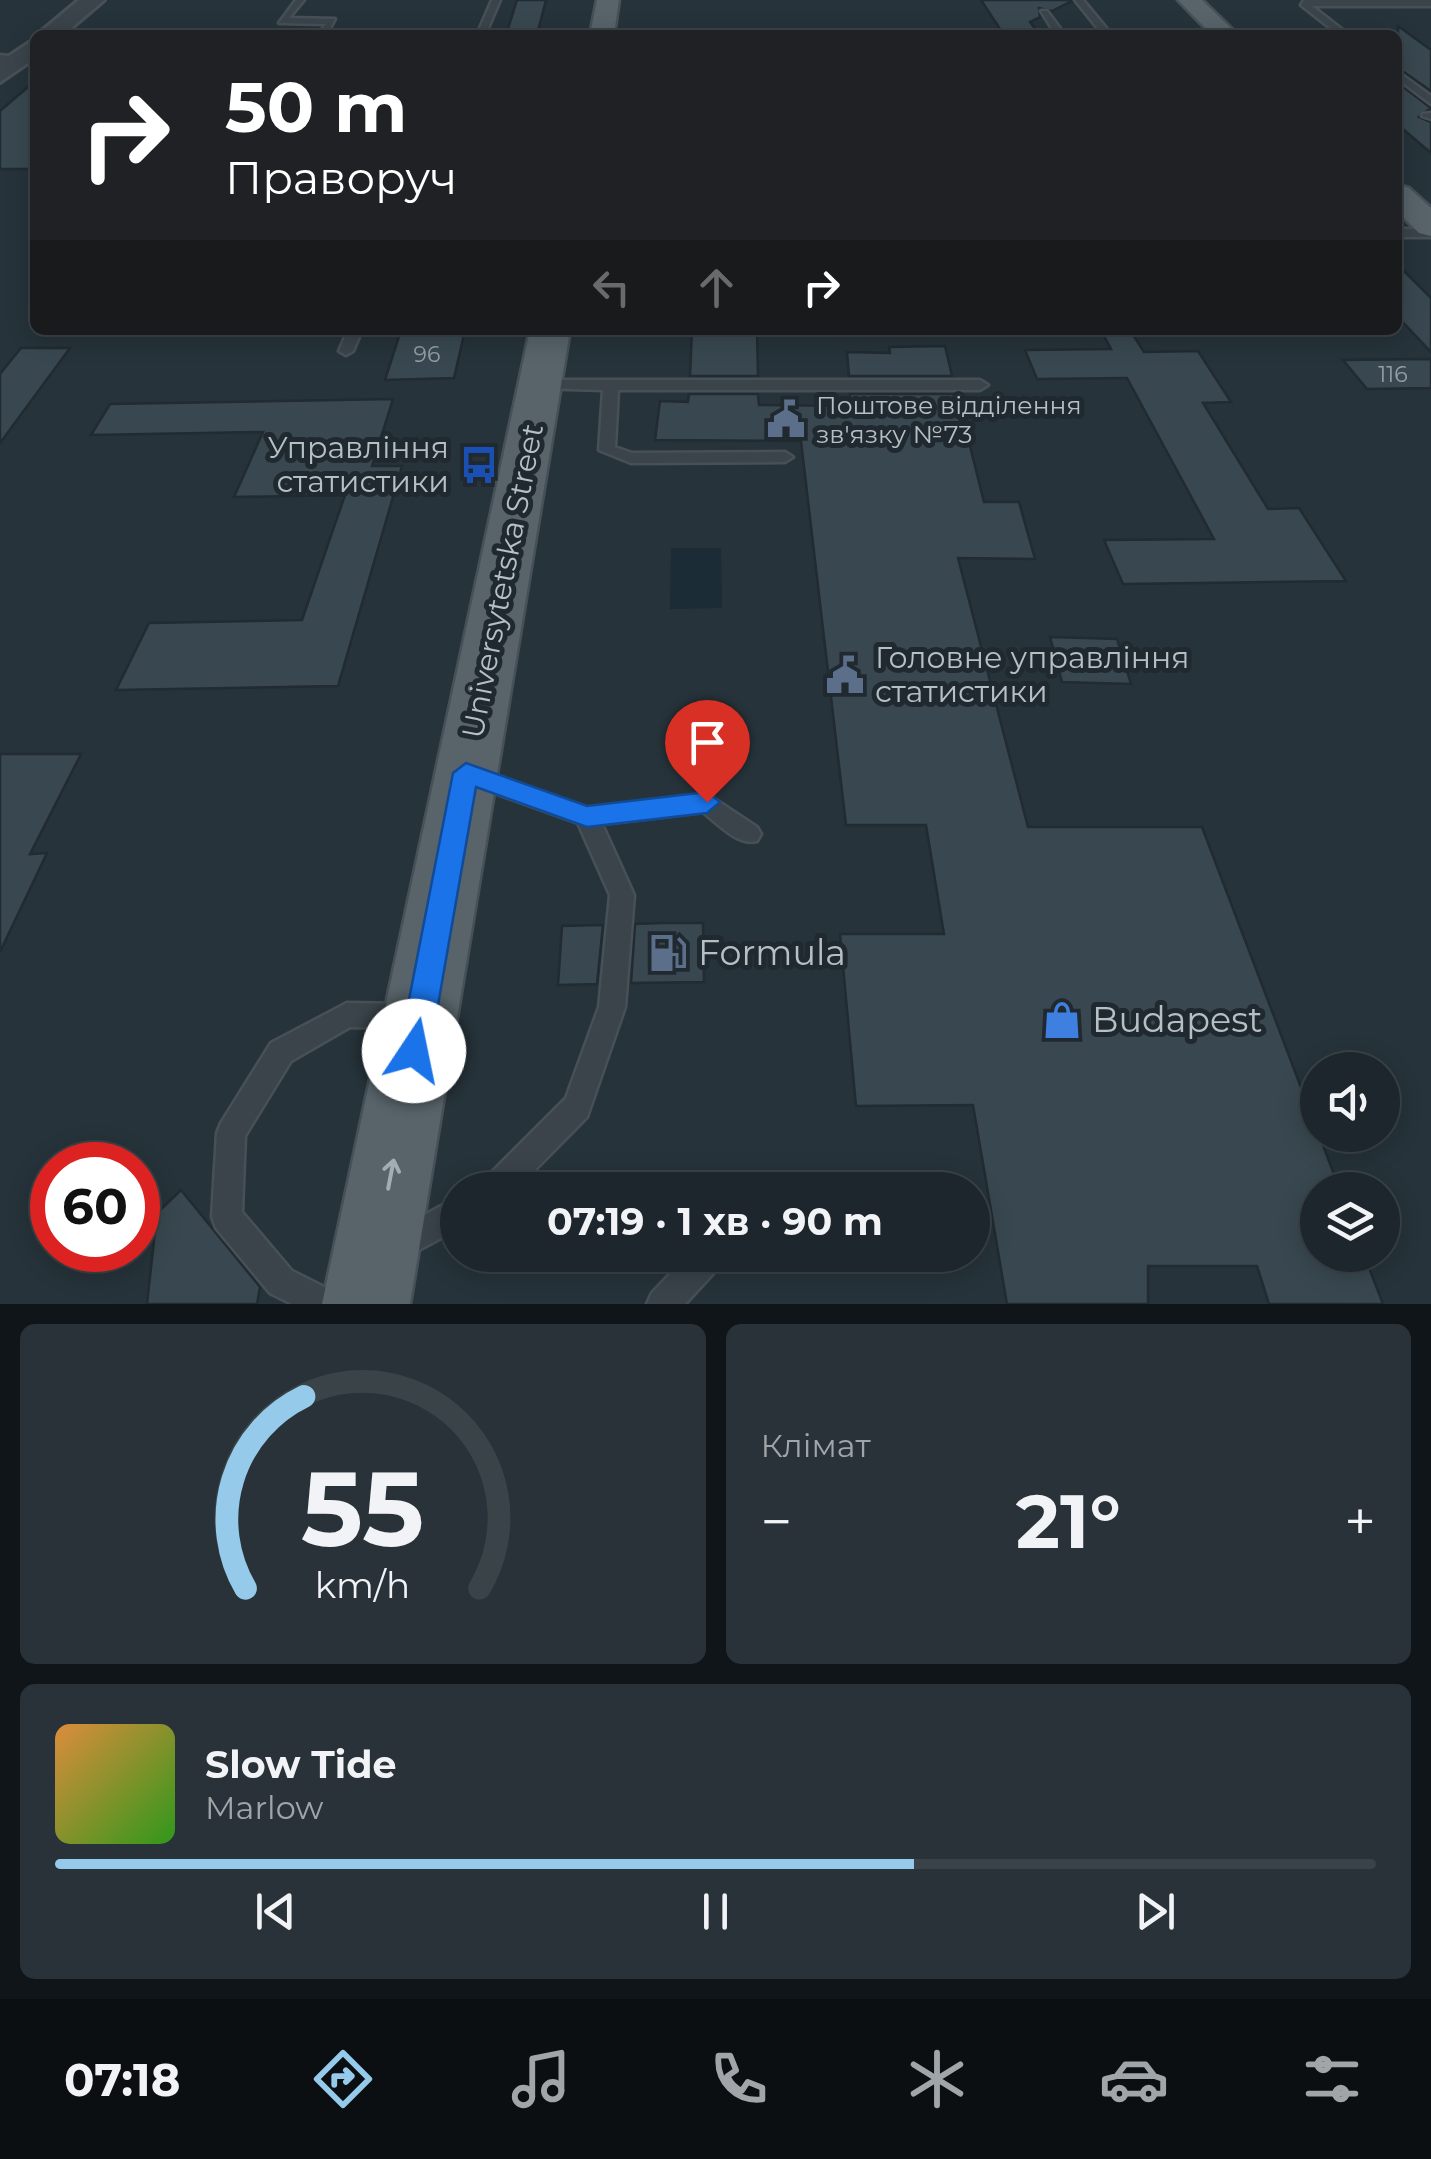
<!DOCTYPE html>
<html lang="uk">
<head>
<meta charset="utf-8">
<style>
	body { margin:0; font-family:Montserrat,sans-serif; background:#293238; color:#f1f3f6; height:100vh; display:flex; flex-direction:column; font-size:38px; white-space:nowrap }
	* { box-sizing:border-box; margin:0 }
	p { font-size:32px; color:#a0a5a9 }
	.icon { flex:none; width:55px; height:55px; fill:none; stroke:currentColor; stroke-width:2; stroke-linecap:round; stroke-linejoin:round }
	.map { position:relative; height:1304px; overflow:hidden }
	.details { display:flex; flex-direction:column; gap:20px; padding:20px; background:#0f1518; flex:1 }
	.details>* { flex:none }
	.hud { position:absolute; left:30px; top:30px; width:1372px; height:305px; border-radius:15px; box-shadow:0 5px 25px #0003,0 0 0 2px #3a4348; background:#202124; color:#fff; overflow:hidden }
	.buttons { position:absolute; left:1300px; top:1052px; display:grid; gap:20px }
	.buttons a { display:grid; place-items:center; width:100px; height:100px; border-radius:50%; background:#1c262c; box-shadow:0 5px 25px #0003,0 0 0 2px #3a4348; font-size:50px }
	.speed { position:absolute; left:30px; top:1142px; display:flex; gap:20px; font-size:50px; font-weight:700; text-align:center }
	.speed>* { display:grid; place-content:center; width:130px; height:130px; border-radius:50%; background:#1c262c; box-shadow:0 5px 25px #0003,0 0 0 2px #3a4348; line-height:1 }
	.speed .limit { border:15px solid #d22; background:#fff; color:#111 }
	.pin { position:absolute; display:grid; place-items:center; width:85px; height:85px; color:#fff; margin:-102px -42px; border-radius:50% 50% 50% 0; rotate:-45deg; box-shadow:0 0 10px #0007 }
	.pin .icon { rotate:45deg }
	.me { position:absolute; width:110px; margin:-55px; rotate:11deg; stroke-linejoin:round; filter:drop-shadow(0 0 8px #0008) }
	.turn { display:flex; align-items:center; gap:35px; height:210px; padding:0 30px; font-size:45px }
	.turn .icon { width:130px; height:130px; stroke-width:2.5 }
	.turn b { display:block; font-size:70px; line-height:85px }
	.lanes { display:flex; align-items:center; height:95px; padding:0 30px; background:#0003; justify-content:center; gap:50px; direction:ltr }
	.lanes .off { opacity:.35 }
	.big { font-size:75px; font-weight:700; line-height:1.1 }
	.details .widget { flex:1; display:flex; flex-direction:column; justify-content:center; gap:15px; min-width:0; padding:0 35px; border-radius:15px; background:#293238 }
	.details .dial { align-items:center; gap:0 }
	.dial svg { height:260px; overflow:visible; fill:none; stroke:#3a4348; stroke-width:7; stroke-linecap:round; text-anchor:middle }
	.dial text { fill:#f1f3f6; stroke:none }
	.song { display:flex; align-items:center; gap:30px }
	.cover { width:120px; height:120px; border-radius:15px; background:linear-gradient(135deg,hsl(30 70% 55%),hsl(110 70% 35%)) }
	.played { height:10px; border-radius:5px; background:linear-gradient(90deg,#95caeb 65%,#3a4348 65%) }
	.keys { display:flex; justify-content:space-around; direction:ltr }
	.heat { display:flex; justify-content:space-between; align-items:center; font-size:55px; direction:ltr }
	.details .tiles { flex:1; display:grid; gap:20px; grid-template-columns:1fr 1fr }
	.widget:last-child { grid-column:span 2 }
	.trip { position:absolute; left:440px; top:1172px; width:550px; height:100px; border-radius:50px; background:#1c262c; box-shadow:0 5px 25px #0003,0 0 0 2px #3a4348; font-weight:700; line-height:100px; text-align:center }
	.menu { display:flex; height:160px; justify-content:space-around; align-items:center; background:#0b0f12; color:#a0a5a9 }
	.menu .icon { width:70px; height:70px }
	.menu .active { color:#95caeb }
	.menu b { font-size:45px; color:#f1f3f6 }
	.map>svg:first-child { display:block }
	.water { fill:#1b2c36 }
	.building { fill:#394850; stroke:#212b31; stroke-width:2.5 }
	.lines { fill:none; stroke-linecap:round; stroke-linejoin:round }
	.service-casing { stroke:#465056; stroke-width:5 }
	.tertiary-casing { stroke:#465056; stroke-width:6 }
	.primary-casing { stroke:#465056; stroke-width:5 }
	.service { fill:#3a444a; fill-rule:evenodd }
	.tertiary { fill:#3a444a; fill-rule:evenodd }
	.primary { fill:#58646a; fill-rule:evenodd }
	.oneway { stroke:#a2adb4 }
	.route { fill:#1a73e8; stroke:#114b97; stroke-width:2.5 }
	.labels { text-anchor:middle; stroke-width:10; stroke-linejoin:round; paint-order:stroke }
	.far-number-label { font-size:22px; fill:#949fa6 }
	.far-poi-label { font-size:25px; fill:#b5bfc6; stroke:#1f292f; text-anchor:start }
	.poi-label { font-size:30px; fill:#b5bfc6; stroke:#1f292f; text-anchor:end }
	.street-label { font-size:30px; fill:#b5bfc6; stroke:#1f292f }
	.near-poi-label { font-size:35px; fill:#b5bfc6; stroke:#1f292f; text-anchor:start }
</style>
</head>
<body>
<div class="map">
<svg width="1431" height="1304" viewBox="0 0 1431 1304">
	<rect width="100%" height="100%" fill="#26333a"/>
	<path class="water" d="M 671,548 L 721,548 L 722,608 L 670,609 Z"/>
	<path class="building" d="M 517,0 L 546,0 L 537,35 L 506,35 Z
		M 981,0 L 1071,0 L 1072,1 L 1052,11 L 1039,8 L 1040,17 L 1030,22 L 1040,35 L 1004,35 Z
		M 1398,26 L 1431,50 L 1431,91 L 1398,68 Z
		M 35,81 L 35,169 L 0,169 L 0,111 Z
		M 1398,83 L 1431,108 L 1419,117 L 1431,122 L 1431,153 L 1398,125 Z
		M 1398,265 L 1431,298 L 1431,352 L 1398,317 Z
		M 401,330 L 465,330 L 454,378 L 385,380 Z
		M 692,330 L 757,330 L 758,376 L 690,376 Z
		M 1101,330 L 1130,330 L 1144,352 L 1198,351 L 1231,402 L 1203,403 L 1268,509 L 1299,508 L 1346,581 L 1123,584 L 1104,540 L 1214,539 L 1127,378 L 1037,379 L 1025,350 L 1111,349 Z
		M 945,346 L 952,376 L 849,376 L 847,352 L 890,353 L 889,347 Z
		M 21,348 L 70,348 L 0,443 L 0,374 Z
		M 1431,359 L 1431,388 L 1367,389 L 1343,360 Z
		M 689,394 L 758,394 L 759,405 L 851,406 L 850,394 L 957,394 L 984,502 L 1019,502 L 1035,559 L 958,558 L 1028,827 L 1202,827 L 1340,1190 L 1318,1190 L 1318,1255 L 1364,1255 L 1383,1304 L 1269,1304 L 1257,1266 L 1148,1266 L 1148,1304 L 1007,1304 L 973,1105 L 856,1106 L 840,934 L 944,934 L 926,825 L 846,825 L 801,441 L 655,440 L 660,401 L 688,402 Z
		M 393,399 L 372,466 L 402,466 L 338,686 L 116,690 L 149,623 L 302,620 L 345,495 L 234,497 L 263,432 L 91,435 L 110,404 Z
		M 1050,637 L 1117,639 L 1131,684 L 1062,682 Z
		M 0,754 L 81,754 L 30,854 L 47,853 L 0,952 Z
		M 662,923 L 703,923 L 704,982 L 631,983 L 635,924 Z
		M 603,925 L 597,984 L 558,985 L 562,926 Z
		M 181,1190 L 260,1287 L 257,1304 L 147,1304 L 157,1213 Z"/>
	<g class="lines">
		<g class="service-casing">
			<path id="service" d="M 296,0 L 304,0 L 289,18 L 335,19 L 326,35 L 318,35 L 326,24 L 279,23 Z
				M 492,0 L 500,0 L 485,35 L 477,35 Z
				M 1075,0 L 1083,0 L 1112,35 L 1103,35 Z
				M 1304,0 L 1431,0 L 1431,6 L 1312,6 L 1349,35 L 1339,35 L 1301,5 Z
				M 1041,11 L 1047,11 L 1065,35 L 1056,35 Z
				M 0,55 L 25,58 L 0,61 Z
				M 1398,72 L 1431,96 L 1431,104 L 1398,79 Z
				M 1431,113 L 1431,119 L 1422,116 L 1423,114 Z
				M 1398,229 L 1431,229 L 1431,237 L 1398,237 Z
				M 348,330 L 362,330 L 353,351 L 346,355 L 339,351 Z
				M 541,380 L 980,380 L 988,385 L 980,390 L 618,390 L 615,447 L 632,453 L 785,452 L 793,457 L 785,462 L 631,463 L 599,450 L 603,390 L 536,388 L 536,382 Z
				M 472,767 L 587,808 L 707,794 L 757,827 L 761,834 L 757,841 C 738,846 718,824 703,812 L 602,824 L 634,895 L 625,1007 L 587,1117 L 515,1190 L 479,1190 L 484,1180 L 566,1098 L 599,1007 L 610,895 L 578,823 L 464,782 L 461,776 L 464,770 Z
				M 347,1003 L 409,1004 L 418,1007 L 422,1016 L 418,1025 L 409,1028 L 350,1027 L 291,1061 L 245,1136 L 242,1212 L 292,1271 L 336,1293 L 341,1304 L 292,1304 L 270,1293 L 216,1228 L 212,1217 L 217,1133 L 221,1123 L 271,1043 Z
				M 458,1197 L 458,1229 L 398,1261 L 387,1257 L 383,1246 L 387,1235 Z
				M 688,1255 L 724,1255 L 720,1266 L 685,1304 L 647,1304 L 652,1293 Z"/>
		</g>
		<g class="tertiary-casing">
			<path id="tertiary" d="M 79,0 L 104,0 L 63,35 L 37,35 Z
				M 35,39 L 35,58 L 0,82 L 0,62 Z"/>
		</g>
		<g class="primary-casing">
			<path id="primary" d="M 597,0 L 619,0 L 614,35 L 590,35 Z
				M 1178,0 L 1202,0 L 1238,35 L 1212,35 Z
				M 1398,185 L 1409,188 L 1431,208 L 1431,236 L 1419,233 L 1398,212 Z
				M 530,330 L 570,330 L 410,1304 L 322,1304 Z"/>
		</g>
		<use href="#service" class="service"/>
		<use href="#tertiary" class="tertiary"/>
		<use href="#primary" class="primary"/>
	</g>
	<defs><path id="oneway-shaft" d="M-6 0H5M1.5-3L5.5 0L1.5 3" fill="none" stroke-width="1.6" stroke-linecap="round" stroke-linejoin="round" transform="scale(2.5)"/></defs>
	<use class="oneway" href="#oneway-shaft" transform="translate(391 1174) rotate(-79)"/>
	<path class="route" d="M 466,763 L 587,806 L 707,792 L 720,802 L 707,813 L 587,827 L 476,787 L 430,1051 L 425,1061 L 414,1065 L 403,1061 L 399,1051 L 453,773 Z"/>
	<defs>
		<g id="civic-bare" transform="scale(3)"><path d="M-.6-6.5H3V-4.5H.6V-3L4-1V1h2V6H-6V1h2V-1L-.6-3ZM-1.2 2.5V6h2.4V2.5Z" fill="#5c6f8a" stroke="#1f292f" stroke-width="2.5" paint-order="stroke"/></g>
		<g id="bus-bare" transform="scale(3)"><path d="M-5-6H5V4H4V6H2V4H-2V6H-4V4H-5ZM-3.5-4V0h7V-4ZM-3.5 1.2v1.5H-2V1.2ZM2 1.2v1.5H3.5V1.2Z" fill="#1a4fb4" stroke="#1f292f" stroke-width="2.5" paint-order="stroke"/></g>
		<g id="fuel-bare" transform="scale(3)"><path d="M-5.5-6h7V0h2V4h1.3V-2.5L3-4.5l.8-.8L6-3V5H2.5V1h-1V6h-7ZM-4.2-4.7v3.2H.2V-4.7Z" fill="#5c6f8a" stroke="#1f292f" stroke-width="2.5" paint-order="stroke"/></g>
		<g id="shop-bare" transform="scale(3)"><path d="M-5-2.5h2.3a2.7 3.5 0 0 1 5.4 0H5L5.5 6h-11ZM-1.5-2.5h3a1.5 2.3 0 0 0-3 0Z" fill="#3f7fe0" stroke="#1f292f" stroke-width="2.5" paint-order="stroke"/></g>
	</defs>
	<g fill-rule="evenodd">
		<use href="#civic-bare" x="786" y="419"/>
		<use href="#bus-bare" x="479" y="465"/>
		<use href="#civic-bare" x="845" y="675"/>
		<use href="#fuel-bare" x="668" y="953"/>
		<use href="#shop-bare" x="1062" y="1020"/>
	</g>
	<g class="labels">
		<g class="far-number-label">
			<text x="427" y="362">96</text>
			<text x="1393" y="382">116</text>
		</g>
		<g class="far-poi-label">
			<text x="816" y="414">Поштове відділення<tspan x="816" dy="29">зв'язку №73</tspan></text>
		</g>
		<g class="poi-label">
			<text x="449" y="458">Управління<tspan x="449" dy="34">статистики</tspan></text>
			<text x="875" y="668" text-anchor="start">Головне управління<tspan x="875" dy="34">статистики</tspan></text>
		</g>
		<g class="street-label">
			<text transform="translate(503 581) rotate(-79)" y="10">Universytetska Street</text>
		</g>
		<g class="near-poi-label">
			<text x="698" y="965">Formula</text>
			<text x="1092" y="1032">Budapest</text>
		</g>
	</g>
</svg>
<div class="buttons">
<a><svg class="icon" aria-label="sound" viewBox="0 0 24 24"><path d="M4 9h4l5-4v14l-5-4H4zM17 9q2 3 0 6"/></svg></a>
<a><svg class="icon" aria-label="layers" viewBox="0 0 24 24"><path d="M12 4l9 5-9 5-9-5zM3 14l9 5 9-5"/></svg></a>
</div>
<div class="speed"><div class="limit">60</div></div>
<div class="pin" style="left:707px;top:802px;background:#d93025"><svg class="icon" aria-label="arrive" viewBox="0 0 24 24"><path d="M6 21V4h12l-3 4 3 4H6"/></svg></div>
<svg class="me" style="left:414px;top:1051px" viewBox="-20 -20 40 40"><circle r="19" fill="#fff"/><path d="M0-13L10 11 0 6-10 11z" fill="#1a73e8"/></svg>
<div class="trip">07:19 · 1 хв · 90 m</div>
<div class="hud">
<div class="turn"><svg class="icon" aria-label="right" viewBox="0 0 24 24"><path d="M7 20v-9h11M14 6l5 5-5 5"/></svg><div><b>50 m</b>Праворуч</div></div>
<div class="lanes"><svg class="icon off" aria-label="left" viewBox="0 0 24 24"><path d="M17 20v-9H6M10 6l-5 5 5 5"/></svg><svg class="icon off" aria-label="ahead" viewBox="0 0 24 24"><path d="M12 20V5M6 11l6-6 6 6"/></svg><svg class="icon" aria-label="right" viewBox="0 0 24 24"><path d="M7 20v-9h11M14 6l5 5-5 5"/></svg></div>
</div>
</div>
<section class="details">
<div class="tiles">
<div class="widget dial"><svg viewBox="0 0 100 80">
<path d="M14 69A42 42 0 1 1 86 69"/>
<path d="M14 69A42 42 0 0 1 32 10" stroke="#95caeb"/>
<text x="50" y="56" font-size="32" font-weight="700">55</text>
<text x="50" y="72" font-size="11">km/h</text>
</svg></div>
<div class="widget"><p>Клімат</p>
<div class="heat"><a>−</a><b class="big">21°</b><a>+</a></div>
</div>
<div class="widget">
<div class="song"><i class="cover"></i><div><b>Slow Tide</b><p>Marlow</p></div></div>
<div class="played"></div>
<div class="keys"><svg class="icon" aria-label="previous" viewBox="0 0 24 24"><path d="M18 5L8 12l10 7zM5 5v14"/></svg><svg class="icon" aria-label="pause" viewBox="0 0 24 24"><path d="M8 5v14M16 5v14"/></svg><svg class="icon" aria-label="next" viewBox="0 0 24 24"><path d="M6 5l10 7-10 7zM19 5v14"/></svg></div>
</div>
</div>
</section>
<nav class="menu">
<b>07:18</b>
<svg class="icon active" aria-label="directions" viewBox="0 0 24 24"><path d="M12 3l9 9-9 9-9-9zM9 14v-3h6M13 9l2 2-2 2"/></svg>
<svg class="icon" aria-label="music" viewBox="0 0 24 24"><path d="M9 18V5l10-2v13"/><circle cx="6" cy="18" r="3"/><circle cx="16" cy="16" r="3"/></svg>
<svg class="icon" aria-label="phone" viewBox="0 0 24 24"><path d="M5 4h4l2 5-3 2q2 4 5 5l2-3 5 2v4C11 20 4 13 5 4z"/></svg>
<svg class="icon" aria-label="climate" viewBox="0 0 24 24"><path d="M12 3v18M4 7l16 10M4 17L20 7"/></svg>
<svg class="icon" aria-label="car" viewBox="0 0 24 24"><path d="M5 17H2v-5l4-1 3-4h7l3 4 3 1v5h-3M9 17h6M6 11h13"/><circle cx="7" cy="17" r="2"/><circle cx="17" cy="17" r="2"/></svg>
<svg class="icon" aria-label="filters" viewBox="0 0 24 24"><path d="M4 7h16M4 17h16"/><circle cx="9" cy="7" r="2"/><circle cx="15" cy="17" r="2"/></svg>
</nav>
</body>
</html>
